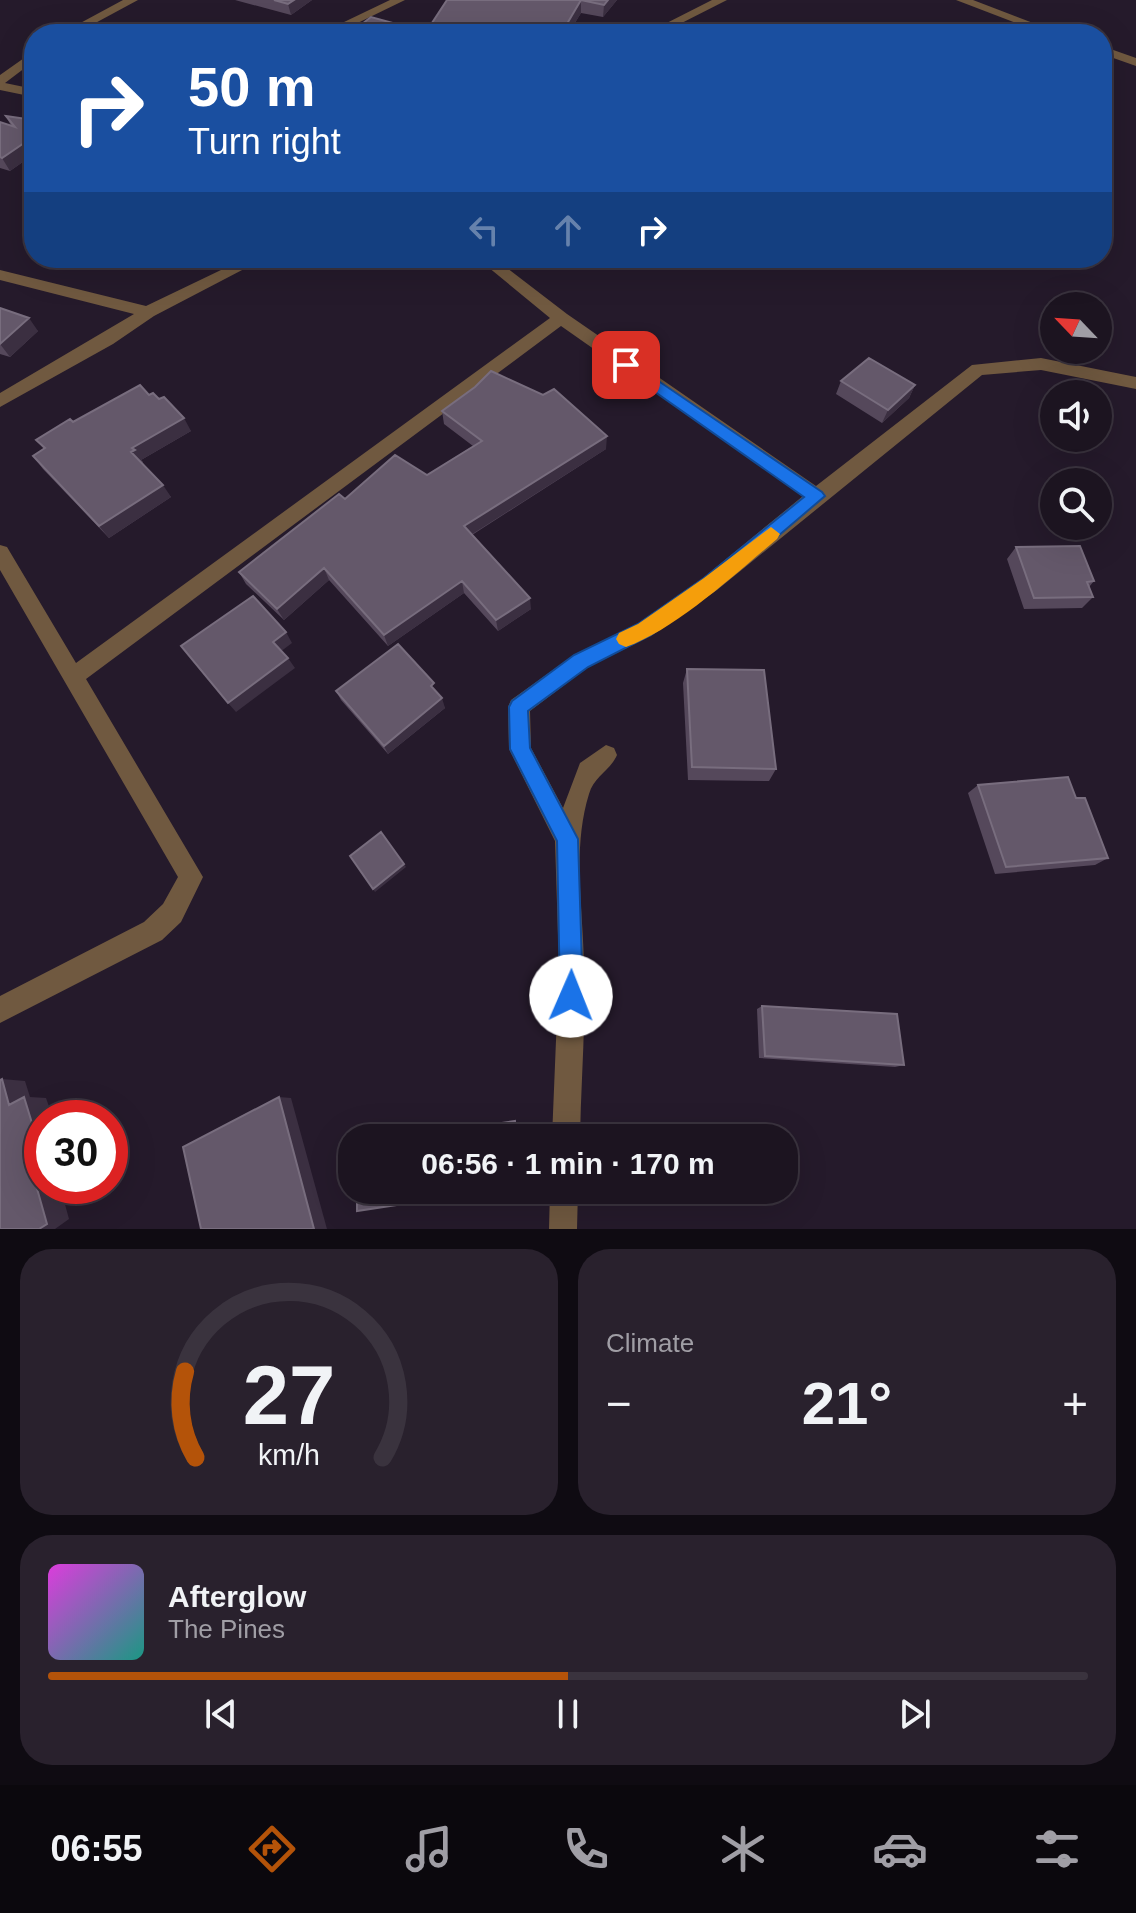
<!DOCTYPE html>
<html lang="en">
<head>
<meta charset="utf-8">
<style>
	body { margin:0; font-family:Helvetica,sans-serif; background:#29212d; color:#f1f3f6; height:100vh; display:flex; flex-direction:column; font-size:30px; white-space:nowrap }
	* { box-sizing:border-box; margin:0 }
	p { font-size:26px; color:#a09ea5 }
	.icon { flex:none; width:44px; height:44px; fill:none; stroke:currentColor; stroke-width:2; stroke-linecap:round; stroke-linejoin:round }
	.map { position:relative; height:1229px; overflow:hidden }
	.sheet { display:flex; flex-direction:column; gap:20px; padding:20px; background:#0f0b12; flex:1 }
	.sheet>* { flex:none }
	.top-card { position:absolute; left:24px; top:24px; width:1088px; height:244px; border-radius:32px; box-shadow:0 8px 32px #0002,0 0 0 2px #3a333e; background:#1a4fa0; color:#fff; overflow:hidden }
	.needle { width:52px; rotate:295deg }
	.tools { position:absolute; left:1040px; top:292px; display:grid; gap:16px }
	.tools a { display:grid; place-items:center; width:72px; height:72px; border-radius:50%; background:#1c1420; box-shadow:0 8px 32px #0002,0 0 0 2px #3a333e; font-size:40px }
	.speed { position:absolute; left:24px; top:1100px; display:flex; gap:16px; font-size:40px; font-weight:700; text-align:center }
	.speed>* { display:grid; place-content:center; width:104px; height:104px; border-radius:50%; background:#1c1420; box-shadow:0 8px 32px #0002,0 0 0 2px #3a333e; line-height:1 }
	.speed .limit { border:12px solid #d22; background:#fff; color:#111 }
	.pin { position:absolute; display:grid; place-items:center; width:68px; height:68px; color:#fff; margin:-34px; border-radius:16px; box-shadow:0 4px 12px #0006 }
	.me { position:absolute; width:88px; margin:-44px; rotate:1deg; stroke-linejoin:round; filter:drop-shadow(0 0 6px #0008) }
	.turn { display:flex; align-items:center; gap:28px; height:168px; padding:0 32px; font-size:36px }
	.turn .icon { width:104px; height:104px; stroke-width:2.5 }
	.turn b { display:block; font-size:56px; line-height:68px }
	.lanes { display:flex; align-items:center; height:76px; padding:0 32px; background:#0003; justify-content:center; gap:40px; direction:ltr }
	.lanes .off { opacity:.35 }
	.big { font-size:60px; font-weight:800; line-height:1.1 }
	.sheet .widget { flex:1; display:flex; flex-direction:column; justify-content:center; gap:12px; min-width:0; padding:0 28px; border-radius:32px; background:#29212d }
	.sheet .dial { align-items:center; gap:0 }
	.dial svg { height:208px; overflow:visible; fill:none; stroke:#3a333e; stroke-width:7; stroke-linecap:round; text-anchor:middle }
	.dial text { fill:#f1f3f6; stroke:none }
	.song { display:flex; align-items:center; gap:24px }
	.cover { width:96px; height:96px; border-radius:12px; background:linear-gradient(135deg,hsl(300 70% 55%),hsl(170 70% 35%)) }
	.played { height:8px; border-radius:4px; background:linear-gradient(90deg,#b45309 50%,#3a333e 50%) }
	.keys { display:flex; justify-content:space-around; direction:ltr }
	.heat { display:flex; justify-content:space-between; align-items:center; font-size:44px; direction:ltr }
	.sheet .tiles { flex:1; display:grid; gap:20px; grid-template-columns:1fr 1fr }
	.widget:last-child { grid-column:span 2 }
	.trip { position:absolute; left:338px; top:1124px; width:460px; height:80px; border-radius:32px; background:#1c1420; box-shadow:0 8px 32px #0002,0 0 0 2px #3a333e; font-weight:800; line-height:80px; text-align:center }
	.menu { display:flex; height:128px; justify-content:space-around; align-items:center; background:#0b080d; color:#a09ea5 }
	.menu .icon { width:56px; height:56px }
	.menu .on { color:#b45309 }
	.menu b { font-size:36px; color:#f1f3f6 }
	.map>svg:first-child { display:block }
	.lines { fill:none; stroke-linecap:round; stroke-linejoin:round }
	.minor { fill:#705940; fill-rule:evenodd }
	.wall { fill:#55485b }
	.shaded-wall { fill:#3b2f41 }
	.building { fill:#64586a; stroke:#786d7e; stroke-width:2 }
	.route { fill:#1a73e8; stroke:#114b97; stroke-width:2 }
	.slow { fill:#f59e0b }
</style>
</head>
<body>
<div class="map">
<svg width="1136" height="1229" viewBox="0 0 1136 1229">
	<rect width="100%" height="100%" fill="#251a2b"/>
	<g class="lines">
		<path class="minor" d="M 123,0 L 138,0 L 75,34 L 60,34 Z
			M 390,0 L 405,0 L 335,34 L 319,34 Z
			M 712,0 L 727,0 L 660,34 L 645,34 Z
			M 956,0 L 973,0 L 1062,34 L 1045,34 Z
			M 1102,46 L 1136,58 L 1136,66 L 1102,54 Z
			M 34,51 L 34,61 L 5,83 L 34,89 L 34,97 L 0,90 L 0,75 Z
			M 246,258 L 265,258 L 154,316 L 113,344 L 0,407 L 0,393 L 134,314 L 0,280 L 0,270 L 146,306 Z
			M 477,258 L 494,258 L 567,314 L 816,486 L 972,365 L 1041,358 L 1136,377 L 1136,389 L 1041,370 L 982,375 L 717,590 L 651,636 L 588,667 L 530,711 L 531,748 L 563,808 L 580,763 L 606,745 L 614,748 L 617,755 C 610,771 594,776 589,794 C 572,849 583,908 584,965 C 586,1023 581,1081 580,1138 L 552,1138 L 559,967 L 555,841 L 509,749 L 508,707 L 511,700 L 574,655 L 637,624 L 703,578 L 803,496 L 561,326 L 86,679 L 203,877 L 181,922 L 162,940 L 0,1023 L 0,996 L 144,922 L 163,904 L 178,877 L 0,570 L 0,545 L 7,547 L 76,663 L 550,318 Z
			M 550,1190 L 578,1190 L 577,1229 L 549,1229 Z"/>
	</g>
	<path class="wall" d="M 235,0 L 312,0 L 291,15 Z
		M 447,0 L 617,0 L 603,17 L 581,13 L 568,34 L 349,34 L 426,32 Z
		M 6,116 L 34,120 L 34,154 L 10,171 L 0,168 L 0,122 L 11,126 Z
		M 0,308 L 38,331 L 10,357 L 0,354 Z
		M 841,381 L 915,385 L 909,398 L 882,423 L 836,394 Z
		M 149,395 L 191,431 L 141,460 L 143,462 L 142,463 L 171,497 L 109,538 L 43,469 L 33,456 L 44,449 L 36,440 L 73,422 Z
		M 442,411 L 606,449 L 472,535 L 531,609 L 498,631 L 464,593 L 388,646 L 329,580 L 284,620 L 246,584 L 239,572 L 345,499 L 427,475 L 473,446 L 444,424 Z
		M 1016,547 L 1094,581 L 1089,587 L 1093,597 L 1082,608 L 1024,609 L 1007,559 Z
		M 687,669 L 776,769 L 769,781 L 688,780 L 683,683 Z
		M 336,691 L 436,692 L 445,708 L 388,754 L 341,700 Z
		M 978,785 L 1076,798 L 1108,858 L 1095,865 L 995,874 L 968,793 Z
		M 762,1006 L 904,1065 L 895,1067 L 759,1058 L 757,1009 Z"/>
	<path class="shaded-wall" d="M 294,0 L 312,0 L 291,15 L 288,4 Z
		M 581,0 L 581,13 L 568,34 L 561,34 Z
		M 608,0 L 617,0 L 603,17 L 604,5 Z
		M 27,141 L 34,154 L 10,171 L 2,158 Z
		M 29,318 L 38,331 L 10,357 L 0,344 Z
		M 915,385 L 909,398 L 882,423 L 888,410 Z
		M 184,418 L 191,431 L 141,460 L 143,462 L 139,465 L 131,452 L 132,448 Z
		M 607,436 L 606,449 L 466,538 L 464,526 Z
		M 163,485 L 171,497 L 109,538 L 99,526 Z
		M 324,568 L 329,580 L 284,620 L 277,609 Z
		M 462,581 L 464,593 L 388,646 L 384,635 Z
		M 530,598 L 531,609 L 498,631 L 496,620 Z
		M 286,632 L 292,643 L 280,652 L 273,642 Z
		M 288,658 L 295,668 L 236,712 L 228,703 Z
		M 442,698 L 445,708 L 388,754 L 384,746 Z
		M 404,864 L 406,867 L 375,892 L 373,889 Z
		M 2,1079 L 25,1081 L 30,1097 L 46,1098 L 53,1118 L 42,1118 L 42,1186 L 60,1186 L 69,1219 L 55,1229 L 39,1229 L 27,1153 L 9,1105 Z
		M 279,1097 L 291,1098 L 327,1229 L 314,1229 Z"/>
	<path class="building" d="M 274,0 L 294,0 L 288,4 Z
		M 447,0 L 608,0 L 604,5 L 581,0 L 561,34 L 349,34 L 371,17 L 426,32 Z
		M 127,23 L 154,34 L 108,34 Z
		M 6,116 L 34,120 L 34,150 L 27,141 L 2,158 L 0,157 L 0,122 L 15,127 Z
		M 0,308 L 29,318 L 0,344 Z
		M 869,358 L 915,385 L 888,410 L 841,381 Z
		M 491,371 L 543,395 L 554,389 L 607,436 L 464,526 L 530,598 L 496,620 L 462,581 L 384,635 L 324,568 L 277,609 L 239,572 L 339,494 L 345,499 L 395,455 L 427,475 L 482,441 L 442,411 L 475,387 Z
		M 140,385 L 149,395 L 153,393 L 159,399 L 164,397 L 184,418 L 132,448 L 135,450 L 131,452 L 163,485 L 99,526 L 33,456 L 45,448 L 36,440 L 70,419 L 73,422 Z
		M 1080,546 L 1094,581 L 1087,582 L 1093,597 L 1034,598 L 1016,547 Z
		M 253,596 L 286,632 L 273,642 L 288,658 L 228,703 L 181,646 Z
		M 398,644 L 434,683 L 431,686 L 442,698 L 384,746 L 336,691 Z
		M 687,669 L 764,670 L 776,769 L 692,767 Z
		M 1068,777 L 1076,798 L 1085,798 L 1108,858 L 1006,867 L 978,785 Z
		M 381,832 L 404,864 L 373,889 L 350,856 Z
		M 762,1006 L 897,1014 L 904,1065 L 765,1056 Z
		M 2,1079 L 9,1105 L 24,1097 L 39,1146 L 27,1153 L 47,1224 L 39,1229 L 0,1229 L 0,1080 Z
		M 279,1097 L 314,1229 L 201,1229 L 183,1147 Z
		M 515,1121 L 516,1138 L 401,1138 Z
		M 357,1190 L 495,1190 L 357,1211 Z"/>
	<path class="route" d="M 626,359 L 822,492 L 825,496 L 716,589 L 651,635 L 588,667 L 528,711 L 530,748 L 578,839 L 583,996 L 580,1004 L 571,1007 L 563,1004 L 560,996 L 557,841 L 510,749 L 509,707 L 512,701 L 574,655 L 638,624 L 704,578 L 804,497 L 621,368 L 619,365 Z"/>
	<path class="slow" d="M 771,527 L 780,534 L 777,539 C 735,574 676,629 626,647 L 619,644 L 616,639 L 619,633 L 638,624 L 704,578 Z"/>
</svg>
<div class="tools">
<a><svg class="needle" viewBox="-14 -14 28 28"><path d="M0-13l5 13h-10z" fill="#e53935"/><path d="M0 13l5-13h-10z" fill="#a09ea5"/></svg></a>
<a><svg class="icon" aria-label="sound" viewBox="0 0 24 24"><path d="M4 9h4l5-4v14l-5-4H4zM17 9q2 3 0 6"/></svg></a>
<a><svg class="icon" aria-label="search" viewBox="0 0 24 24"><circle cx="10" cy="10" r="6"/><path d="M15 15l6 6"/></svg></a>
</div>
<div class="speed"><div class="limit">30</div></div>
<div class="pin" style="left:626px;top:365px;background:#d93025"><svg class="icon" aria-label="arrive" viewBox="0 0 24 24"><path d="M6 21V4h12l-3 4 3 4H6"/></svg></div>
<svg class="me" style="left:571px;top:996px" viewBox="-20 -20 40 40"><circle r="19" fill="#fff"/><path d="M0-13L10 11 0 6-10 11z" fill="#1a73e8"/></svg>
<div class="trip">06:56 · 1 min · 170 m</div>
<div class="top-card">
<div class="turn"><svg class="icon" aria-label="right" viewBox="0 0 24 24"><path d="M7 20v-9h11M14 6l5 5-5 5"/></svg><div><b>50 m</b>Turn right</div></div>
<div class="lanes"><svg class="icon off" aria-label="left" viewBox="0 0 24 24"><path d="M17 20v-9H6M10 6l-5 5 5 5"/></svg><svg class="icon off" aria-label="ahead" viewBox="0 0 24 24"><path d="M12 20V5M6 11l6-6 6 6"/></svg><svg class="icon" aria-label="right" viewBox="0 0 24 24"><path d="M7 20v-9h11M14 6l5 5-5 5"/></svg></div>
</div>
</div>
<section class="sheet">
<div class="tiles">
<div class="widget dial"><svg viewBox="0 0 100 80">
<path d="M14 69A42 42 0 1 1 86 69"/>
<path d="M14 69A42 42 0 0 1 10 36" stroke="#b45309"/>
<text x="50" y="56" font-size="32" font-weight="700">27</text>
<text x="50" y="72" font-size="11">km/h</text>
</svg></div>
<div class="widget"><p>Climate</p>
<div class="heat"><a>−</a><b class="big">21°</b><a>+</a></div>
</div>
<div class="widget">
<div class="song"><i class="cover"></i><div><b>Afterglow</b><p>The Pines</p></div></div>
<div class="played"></div>
<div class="keys"><svg class="icon" aria-label="previous" viewBox="0 0 24 24"><path d="M18 5L8 12l10 7zM5 5v14"/></svg><svg class="icon" aria-label="pause" viewBox="0 0 24 24"><path d="M8 5v14M16 5v14"/></svg><svg class="icon" aria-label="next" viewBox="0 0 24 24"><path d="M6 5l10 7-10 7zM19 5v14"/></svg></div>
</div>
</div>
</section>
<nav class="menu">
<b>06:55</b>
<svg class="icon on" aria-label="directions" viewBox="0 0 24 24"><path d="M12 3l9 9-9 9-9-9zM9 14v-3h6M13 9l2 2-2 2"/></svg>
<svg class="icon" aria-label="music" viewBox="0 0 24 24"><path d="M9 18V5l10-2v13"/><circle cx="6" cy="18" r="3"/><circle cx="16" cy="16" r="3"/></svg>
<svg class="icon" aria-label="phone" viewBox="0 0 24 24"><path d="M5 4h4l2 5-3 2q2 4 5 5l2-3 5 2v4C11 20 4 13 5 4z"/></svg>
<svg class="icon" aria-label="climate" viewBox="0 0 24 24"><path d="M12 3v18M4 7l16 10M4 17L20 7"/></svg>
<svg class="icon" aria-label="car" viewBox="0 0 24 24"><path d="M5 17H2v-5l4-1 3-4h7l3 4 3 1v5h-3M9 17h6M6 11h13"/><circle cx="7" cy="17" r="2"/><circle cx="17" cy="17" r="2"/></svg>
<svg class="icon" aria-label="filters" viewBox="0 0 24 24"><path d="M4 7h16M4 17h16"/><circle cx="9" cy="7" r="2"/><circle cx="15" cy="17" r="2"/></svg>
</nav>
</body>
</html>
